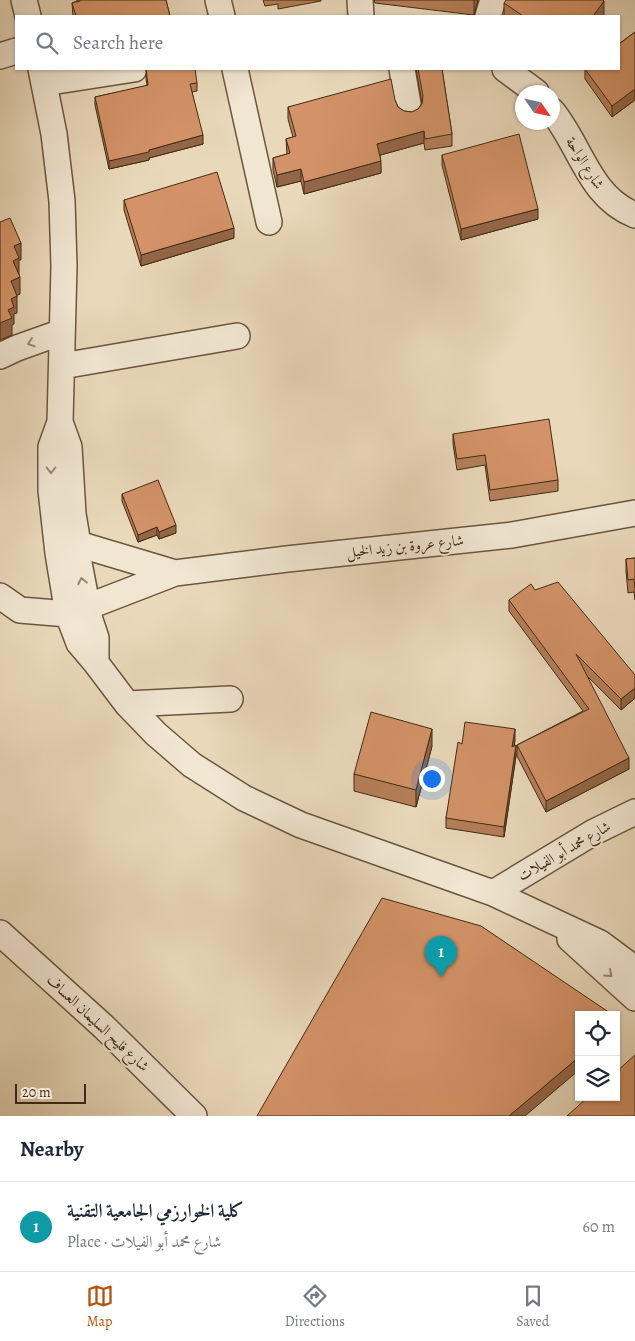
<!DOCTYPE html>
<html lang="en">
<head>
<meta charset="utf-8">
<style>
  body { margin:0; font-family:Alegreya,Amiri,serif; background:#f6f6f7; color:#1f2937 }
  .controls { position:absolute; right:15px; bottom:15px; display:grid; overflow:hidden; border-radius:0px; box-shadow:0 1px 4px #0004 }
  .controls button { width:45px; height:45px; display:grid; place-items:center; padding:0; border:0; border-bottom:1px solid #e0e1e3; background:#fff; color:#1f2937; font:25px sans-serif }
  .compass { position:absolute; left:515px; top:85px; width:45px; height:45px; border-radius:50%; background:#fff; box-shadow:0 1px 4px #0004; rotate:124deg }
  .scale { position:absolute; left:15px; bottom:12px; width:71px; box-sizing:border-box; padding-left:5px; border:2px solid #412b14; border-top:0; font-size:14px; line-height:18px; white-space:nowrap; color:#412b14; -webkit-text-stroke:4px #f1e6d2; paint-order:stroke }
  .you { position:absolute; left:431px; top:778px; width:18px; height:18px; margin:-12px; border:4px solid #fff; border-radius:50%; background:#1a73e8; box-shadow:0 0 0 8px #1a73e833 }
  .badge { display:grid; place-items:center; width:32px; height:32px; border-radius:50%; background:#b45309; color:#fff; font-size:16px; font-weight:700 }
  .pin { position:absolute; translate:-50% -41px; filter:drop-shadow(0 1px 2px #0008) }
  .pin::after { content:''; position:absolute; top:26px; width:18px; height:15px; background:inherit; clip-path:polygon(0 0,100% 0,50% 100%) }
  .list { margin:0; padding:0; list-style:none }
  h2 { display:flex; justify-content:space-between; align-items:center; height:65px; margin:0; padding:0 20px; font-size:21px }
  h2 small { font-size:16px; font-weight:400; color:#747a83 }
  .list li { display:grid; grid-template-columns:32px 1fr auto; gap:15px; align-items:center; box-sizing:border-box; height:90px; padding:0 20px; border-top:1px solid #e0e1e3 }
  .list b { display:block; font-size:19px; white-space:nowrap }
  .list p { margin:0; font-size:16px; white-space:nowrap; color:#747a83 }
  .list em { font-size:16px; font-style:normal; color:#747a83 }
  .icon { flex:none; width:28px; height:28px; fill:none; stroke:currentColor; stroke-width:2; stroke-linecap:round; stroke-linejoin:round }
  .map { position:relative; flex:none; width:635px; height:1116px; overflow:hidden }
  .search { position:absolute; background:#fff; box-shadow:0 1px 4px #0004; left:15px; right:15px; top:15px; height:55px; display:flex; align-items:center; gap:12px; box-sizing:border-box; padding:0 18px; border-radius:0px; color:#747a83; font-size:19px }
  .sheet { height:155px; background:#fff }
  nav { display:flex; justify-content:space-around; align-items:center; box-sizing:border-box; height:70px; border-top:1px solid #e0e1e3; background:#fff; font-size:14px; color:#747a83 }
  nav a { display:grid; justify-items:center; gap:2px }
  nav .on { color:#b45309 }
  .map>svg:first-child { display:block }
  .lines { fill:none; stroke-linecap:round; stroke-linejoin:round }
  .minor-casing { stroke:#6b563e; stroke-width:28 }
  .minor { stroke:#f1e6d2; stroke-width:25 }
  .wall { fill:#b57e59; stroke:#412b14 }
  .shaded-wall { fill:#946648; stroke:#412b14 }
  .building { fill:#d39267; stroke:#412b14 }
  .oneway { stroke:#998873 }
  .labels { text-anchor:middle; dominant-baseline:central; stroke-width:4; stroke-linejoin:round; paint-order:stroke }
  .street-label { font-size:15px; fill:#412b14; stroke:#f1e6d2 }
</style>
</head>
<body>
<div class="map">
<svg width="635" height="1116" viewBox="0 0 635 1116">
  <rect width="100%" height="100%" fill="#e9d8ba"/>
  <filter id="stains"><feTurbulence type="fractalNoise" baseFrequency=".004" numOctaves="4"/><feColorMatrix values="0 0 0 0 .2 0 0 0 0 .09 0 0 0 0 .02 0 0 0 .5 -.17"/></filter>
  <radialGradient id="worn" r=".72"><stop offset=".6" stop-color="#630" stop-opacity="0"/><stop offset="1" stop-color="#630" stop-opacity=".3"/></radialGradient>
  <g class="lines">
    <g class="minor-casing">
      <path id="minor" d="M24,0L28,16
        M218,0L222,16
        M360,0L361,16
        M488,16L493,0
        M0,56L16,51
        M41,69L54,134L62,201L64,266L60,422L51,447V490L58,553L68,614L79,643L96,663L127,704L156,734L192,765L244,798L301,825L493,893L600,943L635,969
        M235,69L269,222
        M402,69L409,110
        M505,69L536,92
        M44,83L134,69
        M552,111C581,146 589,197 635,215
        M0,356L17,348L62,332
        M62,366L237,336
        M60,422L69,447L73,514L78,544L79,563L90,620L96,638V663
        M78,544L175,573
        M0,596L20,610L68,614
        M87,607L175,573L287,559L512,535L635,513
        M127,704L230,699
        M493,893L594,832L635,812
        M0,933L104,1027L194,1116
        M570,939L635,998"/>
    </g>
    <use href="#minor" class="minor"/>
  </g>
  <path class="wall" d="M77,0H166L170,16H73L72,3L77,1Z
    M263,0H321V1L278,9V4L265,6Z
    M374,0H478L474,15L375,3Z
    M504,3L604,16H504Z
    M635,32V100L612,117L585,79V69Z
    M146,69L197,83V91L192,92L203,144L149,158V160L109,169L95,105V97L147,86L146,78Z
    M416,69H442L452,134V146L425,150L424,143L380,155L381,173L304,194L301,181L277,187L273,170V158L287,154L286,139L293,137L288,119V107L395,100L398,107L404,111L412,112L418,109L422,103Z
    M442,155L538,219L461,240L442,165Z
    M124,200L234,238L141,266L124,210Z
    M453,434L558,480V491L490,501L485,465L457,470L453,444Z
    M122,494L176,533L159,539L157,535L138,542L122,501Z
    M635,558V600L634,592L628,593L626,571V559Z
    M535,590L635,675V698L621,710L587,676L629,769L546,812L517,756V745L583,711L509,611V600Z
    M515,740L514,746L516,756L504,837L446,828V818L462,744Z
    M432,746L416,807L354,791V774Z"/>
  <path class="shaded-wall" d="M474,0H478L474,15Z
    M604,1V16H593Z
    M635,89V100L612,117V106Z
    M424,131V143L377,156V144Z
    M203,135V144L149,158V160L109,169V161Z
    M381,161V173L304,194V182Z
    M301,169V181L277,187V175Z
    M538,209V219L461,240V229Z
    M234,228V238L141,266V255Z
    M21,243V260H19V275L13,261L14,246Z
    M20,277V294L11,298V281Z
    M17,296V313L14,314V324L12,325V335L0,340V323L8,310L11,299Z
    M176,525V533L159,539V532Z
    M157,527V535L138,542V535Z
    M635,688V698L621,710V699Z
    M432,729V746L416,807V790Z
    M515,729V740L512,758V747Z
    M516,745V756L504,837V827Z
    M629,758V769L546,812V801Z
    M579,1057V1070L525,1116H509Z"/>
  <path class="building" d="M80,0H166L170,16H76L72,3L80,1Z
    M506,0H603L604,1L593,16H523L504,3Z
    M635,32V89L612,106L585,69H619V44Z
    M146,69H195L197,83L190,84L203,135L149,150V152L109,161L95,97L148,85Z
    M418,69H442L452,134L425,139L424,131L377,144L381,161L304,182L301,169L277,175L273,158L290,153L286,139L296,136L288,107L391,79L395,100L398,107L404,111L412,112L418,109L422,104L423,96Z
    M519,134L538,209L461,229L442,155Z
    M217,172L234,228L141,255L124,200Z
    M10,218L21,243L14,246L19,258L13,261L20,277L11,281L17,296L11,299L14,307L8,310L12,318L0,323V222Z
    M549,419L558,480L490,490L485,455L457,459L453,434Z
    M158,480L176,525L159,532L157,527L138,535L122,494Z
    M635,558V588L634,579L628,580L626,559Z
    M558,582L635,675V688L621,699L576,654L629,758L546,801L517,745L589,709L509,600L531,584L535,590Z
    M371,712L432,729L416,790L354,774Z
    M465,722L515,729L512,747L516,745L504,827L446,818L458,742L462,744Z
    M382,898L481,926L613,1015H579V1057L509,1116H257Z
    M635,1055V1116H567L588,1097H616V1072Z"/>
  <defs><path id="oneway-chevron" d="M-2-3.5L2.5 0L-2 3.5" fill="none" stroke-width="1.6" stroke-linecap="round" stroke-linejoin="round" transform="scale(1.25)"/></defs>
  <g class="oneway">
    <use href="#oneway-chevron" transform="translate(31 343) rotate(161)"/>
    <use href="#oneway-chevron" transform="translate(51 470) rotate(90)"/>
    <use href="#oneway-chevron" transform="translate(82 581) rotate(-101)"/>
    <use href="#oneway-chevron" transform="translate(609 974) rotate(42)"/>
  </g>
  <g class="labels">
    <g class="street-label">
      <text transform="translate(585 163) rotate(58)">شارع الواحة</text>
      <text transform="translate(405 546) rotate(-6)">شارع عروة بن زيد الخيل</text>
      <text transform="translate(564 851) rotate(-30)">شارع محمد أبو الفيلات</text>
      <text transform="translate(98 1023) rotate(43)">شارع فليح السليمان العساف</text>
    </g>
  </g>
  <rect width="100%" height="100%" filter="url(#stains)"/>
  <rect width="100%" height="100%" fill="url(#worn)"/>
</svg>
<div class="controls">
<button><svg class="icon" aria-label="locate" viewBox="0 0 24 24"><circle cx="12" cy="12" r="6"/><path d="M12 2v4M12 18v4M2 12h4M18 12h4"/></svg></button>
<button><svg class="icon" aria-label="layers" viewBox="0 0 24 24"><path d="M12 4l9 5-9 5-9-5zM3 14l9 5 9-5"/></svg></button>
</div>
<svg class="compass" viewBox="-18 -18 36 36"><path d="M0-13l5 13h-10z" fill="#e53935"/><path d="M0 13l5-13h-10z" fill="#747a83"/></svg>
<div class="scale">20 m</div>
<div class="you"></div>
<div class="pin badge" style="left:441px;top:977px;background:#0f9aa8">1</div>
<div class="search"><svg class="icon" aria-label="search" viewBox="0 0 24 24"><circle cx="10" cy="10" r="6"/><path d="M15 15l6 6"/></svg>Search here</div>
</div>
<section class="sheet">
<h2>Nearby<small></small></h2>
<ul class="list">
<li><span class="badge" style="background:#0f9aa8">1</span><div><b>كلية الخوارزمي الجامعية التقنية</b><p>Place · شارع محمد أبو الفيلات</p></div><em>60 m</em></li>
</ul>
</section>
<nav>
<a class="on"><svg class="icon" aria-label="map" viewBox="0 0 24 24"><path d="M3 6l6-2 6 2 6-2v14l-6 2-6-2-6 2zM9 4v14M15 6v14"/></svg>Map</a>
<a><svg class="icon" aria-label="directions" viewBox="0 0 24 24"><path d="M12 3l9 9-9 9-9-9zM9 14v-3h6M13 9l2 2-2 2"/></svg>Directions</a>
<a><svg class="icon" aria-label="saved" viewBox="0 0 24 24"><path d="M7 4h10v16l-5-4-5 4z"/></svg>Saved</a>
</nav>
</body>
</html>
